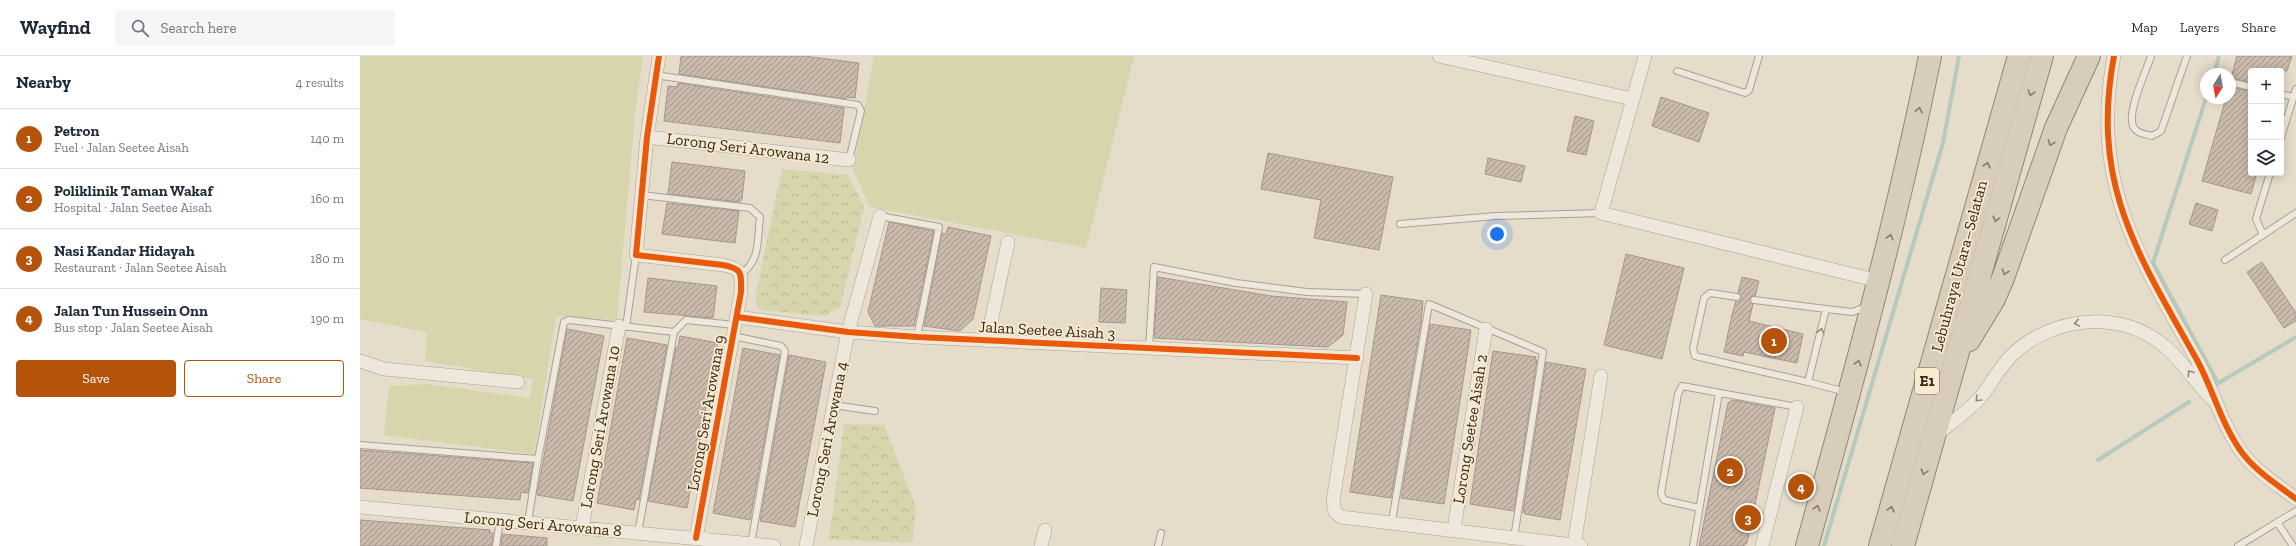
<!DOCTYPE html>
<html lang="en">
<head>
<meta charset="utf-8">
<style>
  body { margin:0; font-family:"Zilla Slab",serif; background:#f6f6f7; color:#1f2937 }
  .controls { position:absolute; right:12px; top:12px; display:grid; overflow:hidden; border-radius:4px; box-shadow:0 2px 10px #0003 }
  .controls button { width:36px; height:36px; display:grid; place-items:center; padding:0; border:0; border-bottom:1px solid #e0e1e3; background:#fff; color:#1f2937; font:20px sans-serif }
  .compass { position:absolute; left:1840px; top:12px; width:36px; height:36px; border-radius:50%; background:#fff; box-shadow:0 2px 10px #0003; rotate:191deg }
  .you { position:absolute; left:1137px; top:178px; width:14px; height:14px; margin:-10px; border:3px solid #fff; border-radius:50%; background:#1a73e8; box-shadow:0 0 0 6px #1a73e833 }
  .badge { display:grid; place-items:center; width:26px; height:26px; border-radius:50%; background:#b45309; color:#fff; font-size:13px; font-weight:700 }
  .pin { position:absolute; translate:-50% -50%; border:2px solid #fff; box-shadow:0 1px 4px #0006 }
  .list { margin:0; padding:0; list-style:none }
  h2 { display:flex; justify-content:space-between; align-items:center; height:52px; margin:0; padding:0 16px; font-size:17px }
  h2 small { font-size:13px; font-weight:400; color:#747a83 }
  .list li { display:grid; grid-template-columns:26px 1fr auto; gap:12px; align-items:center; box-sizing:border-box; height:60px; padding:0 16px; border-top:1px solid #e0e1e3 }
  .list b { display:block; font-size:15px; white-space:nowrap }
  .list p { margin:0; font-size:13px; white-space:nowrap; color:#747a83 }
  .list em { font-size:13px; font-style:normal; color:#747a83 }
  .actions { display:flex; gap:8px; padding:12px 16px }
  .actions a { flex:1; padding:9px 0; border:1px solid #b45309; border-radius:4px; text-align:center; font-size:14px; color:#b45309 }
  .actions .main { background:#b45309; color:#fff }
  .icon { flex:none; width:22px; height:22px; fill:none; stroke:currentColor; stroke-width:2; stroke-linecap:round; stroke-linejoin:round }
  .map { position:relative; flex:none; width:1936px; height:490px; overflow:hidden }
  header { display:flex; align-items:center; gap:24px; box-sizing:border-box; height:56px; padding:0 20px; background:#fff; border-bottom:1px solid #e0e1e3 }
  header strong { font-size:19px }
  nav { display:flex; gap:22px; margin-inline-start:auto; font-size:14px }
  .search { width:280px; height:36px; background:#f6f6f7; display:flex; align-items:center; gap:10px; box-sizing:border-box; padding:0 14px; border-radius:4px; color:#747a83; font-size:15px }
  main { display:flex }
  aside { flex:1; background:#fff }
  .map>svg:first-child { display:block }
  .grass { fill:#d6d5ab }
  .park { fill:url(#park-crowns) }
  .lines { fill:none; stroke-linecap:round; stroke-linejoin:round }
  .stream { stroke:#b6cabd; stroke-width:4 }
  .building { fill:url(#building-hatch); stroke:#a5978a }
  .service-casing { stroke:#aaa194; stroke-width:8 }
  .minor-casing { stroke:#aaa194; stroke-width:14 }
  .motorway-casing { stroke:#8f867a; stroke-width:24 }
  .service { stroke:#ede7dc; stroke-width:6 }
  .minor { stroke:#ede7dc; stroke-width:13 }
  .motorway { stroke:#d8ccbb; stroke-width:22 }
  .cycleway-casing { stroke:#f7eacf; stroke-width:8 }
  .cycleway { stroke:#e8590c; stroke-width:6 }
  .oneway { stroke:#887a6c }
  .oneway2 { stroke:#92887c }
  .labels { text-anchor:middle; dominant-baseline:central; stroke-width:3.5; stroke-linejoin:round; paint-order:stroke }
  .shield { fill:#f7eacf; stroke:#716352; stroke-width:1 }
  .shield-label { font-size:15px; font-weight:bold; fill:#38291c }
  .street-label { font-size:16px; fill:#38291c; stroke:#f7eacf }
</style>
</head>
<body>
<header>
<strong>Wayfind</strong>
<div class="search"><svg class="icon" aria-label="search" viewBox="0 0 24 24"><circle cx="10" cy="10" r="6"/><path d="M15 15l6 6"/></svg>Search here</div>
<nav><a>Map</a><a>Layers</a><a>Share</a></nav>
</header>
<main>
<aside>
<h2>Nearby<small>4 results</small></h2>
<ul class="list">
<li><span class="badge">1</span><div><b>Petron</b><p>Fuel · Jalan Seetee Aisah</p></div><em>140 m</em></li>
<li><span class="badge">2</span><div><b>Poliklinik Taman Wakaf</b><p>Hospital · Jalan Seetee Aisah</p></div><em>160 m</em></li>
<li><span class="badge">3</span><div><b>Nasi Kandar Hidayah</b><p>Restaurant · Jalan Seetee Aisah</p></div><em>180 m</em></li>
<li><span class="badge">4</span><div><b>Jalan Tun Hussein Onn</b><p>Bus stop · Jalan Seetee Aisah</p></div><em>190 m</em></li>
</ul>
<div class="actions"><a class="main">Save</a><a>Share</a></div>
</aside>
<div class="map">
<svg width="1936" height="490" viewBox="0 0 1936 490">
  <defs>
    <pattern id="park-crowns" width="20" height="18" patternUnits="userSpaceOnUse"><rect width="20" height="18" fill="#d6d5ab"/><path d="M2 6a3 3 0 1 1 6 0M12 15a3 3 0 1 1 6 0" fill="none" stroke="#b8b793"/></pattern>
    <pattern id="building-hatch" width="6" height="6" patternUnits="userSpaceOnUse"><rect width="6" height="6" fill="#c9baab"/><path d="M-1 1l2-2M0 6l6-6M5 7l2-2" fill="none" stroke="#a4978a"/></pattern>
  </defs>
  <rect width="100%" height="100%" fill="#e5dcca"/>
  <path class="grass" d="M0,0H283L275,57L257,264L196,260L174,398L24,379L29,330L66,328L170,342L173,323L65,305L67,276L0,263Z
    M514,0H774L726,192L510,151L493,114Z"/>
  <path class="park" d="M422,113L488,119L504,151L480,251L465,260L400,254L395,242Z
    M484,368L524,369L556,451L552,487L469,483Z"/>
  <g class="lines">
    <path class="stream" d="M1854,18L1859,0
      M1846,42L1793,207L1858,327
      M1857,328L1936,281
      M1738,404L1829,346
      M1464,490L1583,87L1599,0"/>
  </g>
  <path class="building" d="M321,0H444L499,7L495,42L486,41V43L319,18Z
    M1877,0H1932L1927,15H1891V26L1871,22Z
    M318,27L484,52L480,87L304,65L308,30L317,31Z
    M1870,31L1891,35V117H1897L1891,138L1842,125L1866,42H1870Z
    M1301,41L1349,57L1339,86L1292,70Z
    M1215,60L1234,65L1226,99L1207,95Z
    M908,97L1033,121L1019,194L954,182L961,144L901,133Z
    M1128,102L1165,110L1161,126L1125,118Z
    M312,106L385,115L382,143L380,146L308,138Z
    M307,147L379,155L375,187L302,178Z
    M1836,147L1858,154L1852,175L1829,168Z
    M529,166L574,175L554,270H515L508,256Z
    M588,171L631,180L613,263L600,275L564,270L582,177L586,178Z
    M1266,198L1324,212L1302,303L1244,289Z
    M1902,206L1936,257V265L1924,272L1887,216Z
    M798,221L911,240L987,246L983,279L968,291L794,282Z
    M1382,221L1399,225L1395,240L1390,243L1393,248L1389,265L1443,278L1437,307L1384,296L1383,300L1364,296L1372,259L1376,245L1381,242L1378,237Z
    M288,222L357,230L353,262L284,256Z
    M741,232L767,234L765,267L739,266Z
    M1021,239L1063,245L1061,266L1031,442L990,436Z
    M1070,268L1111,274L1084,448L1041,442Z
    M207,273L244,280L213,445L177,439Z
    M320,280L358,287L327,452L288,445L316,291H318Z
    M267,282L307,289L279,444L276,443L274,454L237,447Z
    M383,292L420,299L390,464L353,457Z
    M1133,295L1176,301L1175,304H1177L1154,455L1110,448Z
    M429,299L466,306L435,471L400,465Z
    M1186,306L1226,313L1200,464L1165,458L1163,456Z
    M1373,344L1415,352L1387,487L1383,490H1339L1368,347Z
    M0,394L173,407L168,437L161,436L160,444L0,432Z
    M0,464L130,474V477H133L132,490H0Z
    M142,478L187,482V490H141Z"/>
  <g class="lines">
    <g class="service-casing">
      <path id="service" d="M1791,0C1786,16 1767,55 1773,70C1777,78 1785,78 1792,80L1801,75L1827,0
        M1317,15L1385,37L1389,34L1399,0
        M295,19L498,49L501,55L489,104
        M1870,26L1891,31
        M1921,38L1933,41
        M1921,81L1936,33
        M282,139L390,152L400,161C397,184 401,204 381,218
        M520,160L579,171L557,281
        M1040,168L1136,160L1241,157
        M1903,179L1896,163L1910,117
        M1865,204L1936,157
        M1377,241L1350,237L1344,242L1333,293L1335,300L1448,326
        M1394,244L1466,253
        M266,271L276,199
        M373,280L421,290L425,295L391,488
        M789,292L794,211L876,227L947,236L1006,238
        M1486,336L1448,326L1466,253L1492,256L1506,251
        M473,349L515,355
        M0,389L178,403
        M1339,452L1304,444L1301,437L1318,338L1322,330L1437,351
        M1032,465L1069,248L1183,296L1154,482
        M168,466L178,403L204,266L209,264L314,276L326,264L375,269
        M1917,466L1933,490
        M278,477L314,276
        M136,490L140,464
        M798,490L801,477
        M1333,490L1359,337
        M1878,490L1936,455"/>
    </g>
    <g class="minor-casing">
      <path id="minor" d="M299,0L287,81L276,199L363,209C383,213 381,217 381,236L336,482
        M1079,0L1272,43
        M1285,0L1241,157L1519,225
        M1754,0C1730,129 1778,198 1838,306C1854,336 1862,370 1883,398C1897,416 1918,429 1936,443
        M287,81L489,104
        M1006,238L973,445L975,456L981,461L1221,490
        M377,261L488,276L557,281L997,302
        M627,285L648,186
        M0,305L24,313L158,326
        M1576,379C1591,367 1607,356 1620,342C1632,328 1639,311 1653,298C1692,261 1760,253 1803,289C1824,305 1835,328 1854,345
        M0,451L414,490
        M222,472L259,270
        M1094,473L1126,273
        M1214,489L1241,320
        M446,490L488,276L520,160
        M681,490L685,474
        M1402,490L1437,351"/>
    </g>
    <g class="motorway-casing">
      <path id="motorway" d="M1609,284L1634,243L1643,222L1696,72L1729,0
        M1447,490C1492,328 1537,165 1570,0
        M1520,490L1659,0
        M1543,490L1682,0"/>
    </g>
    <use href="#service" class="service"/>
    <use href="#minor" class="minor"/>
    <use href="#motorway" class="motorway"/>
    <g class="cycleway-casing">
      <path id="cycleway" d="M299,0L287,81L276,199L363,209C383,213 381,217 381,236L336,482
        M1754,0C1730,129 1778,198 1838,306C1854,336 1862,370 1883,398C1897,416 1918,429 1936,443
        M377,261L488,276L557,281L997,302"/>
    </g>
    <use href="#cycleway" class="cycleway"/>
  </g>
  <defs><path id="oneway-chevron" d="M-2-3.5L2.5 0L-2 3.5" fill="none" stroke-width="1.6" stroke-linecap="round" stroke-linejoin="round"/></defs>
  <g class="oneway">
    <use href="#oneway-chevron" transform="translate(1671 37) rotate(107)"/>
    <use href="#oneway-chevron" transform="translate(1559 54) rotate(-79)"/>
    <use href="#oneway-chevron" transform="translate(1691 87) rotate(111)"/>
    <use href="#oneway-chevron" transform="translate(1627 109) rotate(-74)"/>
    <use href="#oneway-chevron" transform="translate(1636 163) rotate(105)"/>
    <use href="#oneway-chevron" transform="translate(1530 181) rotate(-76)"/>
    <use href="#oneway-chevron" transform="translate(1645 216) rotate(109)"/>
    <use href="#oneway-chevron" transform="translate(1498 307) rotate(-75)"/>
    <use href="#oneway-chevron" transform="translate(1564 416) rotate(107)"/>
    <use href="#oneway-chevron" transform="translate(1457 452) rotate(-74)"/>
    <use href="#oneway-chevron" transform="translate(1531 453) rotate(-74)"/>
  </g>
  <g class="oneway2">
    <use href="#oneway-chevron" transform="translate(1717 267) rotate(170)"/>
    <use href="#oneway-chevron" transform="translate(1461 275) rotate(-76)"/>
    <use href="#oneway-chevron" transform="translate(1830 317) rotate(-126)"/>
    <use href="#oneway-chevron" transform="translate(1618 343) rotate(134)"/>
  </g>
  <g class="labels">
    <rect class="shield" x="1555" y="312" width="24" height="26" rx="3"/>
    <g class="shield-label">
      <text x="1567" y="325">E1</text>
    </g>
    <g class="street-label">
      <text transform="translate(388 92) rotate(7)">Lorong Seri Arowana 12</text>
      <text transform="translate(1599 210) rotate(-75)">Lebuhraya Utara–Selatan</text>
      <text transform="translate(687 274) rotate(3)">Jalan Seetee Aisah 3</text>
      <text transform="translate(346 357) rotate(-80)">Lorong Seri Arowana 9</text>
      <text transform="translate(240 371) rotate(-80)">Lorong Seri Arowana 10</text>
      <text transform="translate(1110 373) rotate(-81)">Lorong Seetee Aisah 2</text>
      <text transform="translate(467 383) rotate(-79)">Lorong Seri Arowana 4</text>
      <text transform="translate(183 468) rotate(5)">Lorong Seri Arowana 8</text>
    </g>
  </g>
</svg>
<div class="controls">
<button>+</button>
<button>−</button>
<button><svg class="icon" aria-label="layers" viewBox="0 0 24 24"><path d="M12 4l9 5-9 5-9-5zM3 14l9 5 9-5"/></svg></button>
</div>
<svg class="compass" viewBox="-18 -18 36 36"><path d="M0-13l5 13h-10z" fill="#e53935"/><path d="M0 13l5-13h-10z" fill="#747a83"/></svg>
<div class="you"></div>
<div class="pin badge" style="left:1414px;top:285px">1</div>
<div class="pin badge" style="left:1370px;top:415px">2</div>
<div class="pin badge" style="left:1388px;top:462px">3</div>
<div class="pin badge" style="left:1441px;top:431px">4</div>
</div>
</main>
</body>
</html>
